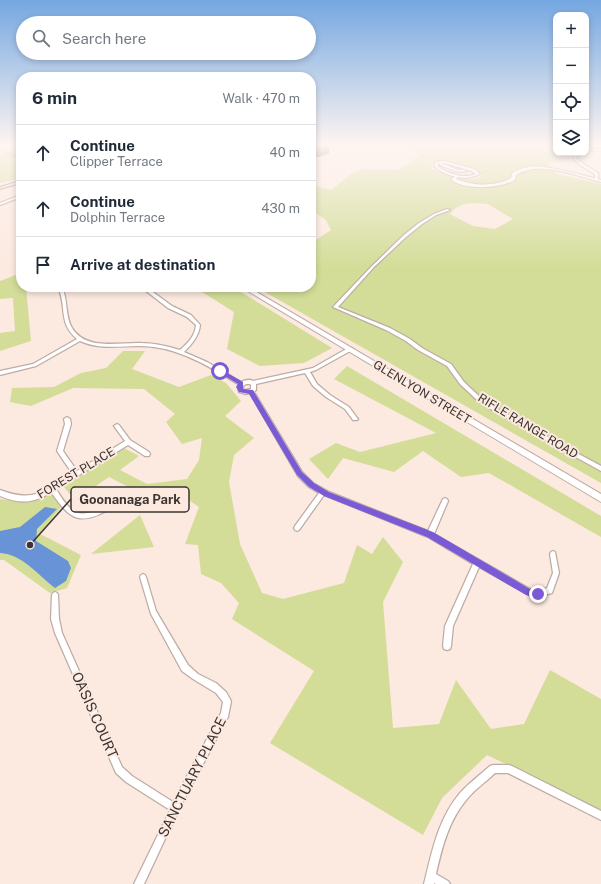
<!DOCTYPE html>
<html lang="en">
<head>
<meta charset="utf-8">
<style>
  body { margin:0; font-family:"Public Sans",sans-serif; background:#f2f2f3; color:#1f2937 }
  .controls { position:absolute; right:12px; top:12px; display:grid; overflow:hidden; border-radius:8px; box-shadow:0 2px 6px #0003 }
  .controls button { width:36px; height:36px; display:grid; place-items:center; padding:0; border:0; border-bottom:1px solid #e0e1e3; background:#fff; color:#1f2937; font:20px sans-serif }
  .stop { position:absolute; width:12px; height:12px; margin:-9px; border:3px solid #7a5bd5; border-radius:50%; background:#fff }
  .stop.end { background:#7a5bd5; border-color:#fff; box-shadow:0 1px 4px #0008 }
  .list { margin:0; padding:0; list-style:none }
  h2 { display:flex; justify-content:space-between; align-items:center; height:52px; margin:0; padding:0 16px; font-size:17px }
  h2 small { font-size:13px; font-weight:400; color:#747a83 }
  .list li { display:grid; grid-template-columns:26px 1fr auto; gap:12px; align-items:center; box-sizing:border-box; height:56px; padding:0 16px; border-top:1px solid #e0e1e3 }
  .list b { display:block; font-size:15px; white-space:nowrap }
  .list p { margin:0; font-size:13px; white-space:nowrap; color:#747a83 }
  .list em { font-size:13px; font-style:normal; color:#747a83 }
  .icon { flex:none; width:22px; height:22px; fill:none; stroke:currentColor; stroke-width:2; stroke-linecap:round; stroke-linejoin:round }
  .map { position:relative; flex:none; width:601px; height:884px; overflow:hidden }
  .search { position:absolute; background:#fff; box-shadow:0 2px 6px #0003; left:16px; top:16px; width:300px; height:44px; display:flex; align-items:center; gap:10px; box-sizing:border-box; padding:0 14px; border-radius:22px; color:#747a83; font-size:15px }
  .panel { position:absolute; background:#fff; box-shadow:0 2px 6px #0003; left:16px; top:72px; width:300px; height:220px; border-radius:16px }
  .map>svg:first-child { display:block }
  .green { fill:#d3dd98; fill-rule:evenodd }
  .water { fill:#6893d6 }
  .lines { fill:none; stroke-linecap:round; stroke-linejoin:round }
  .stream { stroke:#6893d6; stroke-width:1 }
  .street-casing { stroke:#beaca4; stroke-width:2.5 }
  .secondary-casing { stroke:#beaca4; stroke-width:2 }
  .primary-casing { stroke:#b38e84; stroke-width:2 }
  .street { fill:#fff; fill-rule:evenodd }
  .secondary { fill:#fff; fill-rule:evenodd }
  .primary { fill:#f8d8d0; fill-rule:evenodd }
  .wall { fill:#773a14 }
  .shaded-wall { fill:#612f10 }
  .building { fill:#8a4317; stroke:#612f10 }
  .route { fill:#7a5bd5 }
  .labels { text-anchor:middle; dominant-baseline:central; stroke-width:4; stroke-linejoin:round; paint-order:stroke }
  .street-label { font-size:12px; fill:#3b3430; stroke:#fce9e0 }
  .near-street-label { font-size:14px; fill:#3b3430; stroke:#fce9e0 }
  .leader { fill:none; stroke:#3b3430; stroke-width:1.5 }
  .callout-dot { fill:#3b3430; stroke:#fce9e0; stroke-width:1.5 }
  .callout { fill:#fce9e0; stroke:#3b3430; stroke-width:1.5 }
  .callout-label { font-size:13px; text-anchor:middle; font-weight:bold; fill:#3b3430 }
</style>
</head>
<body>
<div class="map">
<svg width="601" height="884" viewBox="0 0 601 884">
  <rect width="100%" height="100%" fill="#fce9e0"/>
  <path class="green" d="M9,144H21V178L0,183V156L9,152Z
    M395,144H556V153H558L561,161L547,163L557,174L601,184V483L256,287H311V243L331,230L326,220L311,210V185L331,190L351,174L361,169L399,170L421,155ZM437,162L455,164L480,172L482,176C475,181 469,178 462,178L458,180L452,178V176L432,169L431,165ZM473,203L488,204L513,219L495,229L473,226L450,214C456,206 463,204 473,203Z
    M21,273V287H26L31,341L0,351V333L15,331L13,298L0,299V281Z
    M194,287H233L332,348L304,363L260,366L227,349L234,312Z
    M123,351H145L132,369L179,387L211,375L226,383L241,401L225,416L254,438L234,455L229,482L240,544L262,593L283,599L344,583L357,545L372,554L383,537L403,562L383,602L393,728L439,724L456,680L491,729L524,724L550,670L601,699V810L487,755L442,798L423,835L270,743L314,671L232,619L239,603L221,583L201,574L198,545L185,544L199,507L180,494L136,491L109,477L75,500L63,486L124,448L139,456L120,470L147,484L187,479L199,460L202,438L182,444L166,422L175,414L144,389L73,388L31,406L10,402L12,388L54,387L81,373L106,368Z
    M347,366L601,516V537L489,473L461,477L423,451L394,472L343,458L328,479L309,459L336,443L360,452L436,433L334,379Z
    M48,495H52L61,507L40,534L81,555L67,588L50,593L4,560H0V499L27,502Z
    M140,515L154,547L91,554Z"/>
  <path class="water" d="M45,507L57,509L37,529L36,541L68,561L71,568L66,581L55,588C38,575 22,554 0,553V531L20,527Z"/>
  <g class="lines">
    <path class="stream" d="M0,150L21,159"/>
    <g class="street-casing">
      <path id="street" d="M586,148L601,149V151L586,150Z
        M574,153H576V158L582,163L598,173V181L595,180V174L580,165L574,159Z
        M444,161L474,169L480,174C464,182 446,176 434,166L436,162ZM440,163V165C449,168 457,174 467,171L465,170H458L441,163H444L472,171L476,174C462,179 449,174 437,166L438,164Z
        M21,195V197L0,205V203Z
        M447,209L450,210L436,215L422,224L406,237L374,267L338,307L390,328L410,339L422,348L451,364L464,382L481,398L501,411L538,429L549,438L601,466V471L545,440L534,431L497,413L477,400L460,384L447,366L418,350L406,341L386,330L333,307L372,266L404,235L419,223L434,214Z
        M20,227H21V238H20L17,234Z
        M58,287H62C68,300 65,317 72,328C86,351 119,342 141,343C154,343 167,346 180,350C188,343 195,336 196,325L187,317L168,308L141,287H146L172,306L191,315L200,325C199,336 192,344 184,352L207,362L241,382C245,380 250,379 253,381L313,368L348,348H352V350L316,370L310,372L317,384L330,395L349,407L357,418L358,419L357,420H353L345,409L326,397L313,386L305,373L256,384V390L254,392L302,472L313,483L329,492L428,531L443,499L445,498L447,499L448,501L434,534L530,589L538,591L547,588L553,573L550,554L551,552L553,551L555,552L559,573L552,593L538,597L529,595L479,567L453,626L451,646L450,649L447,650L444,649L443,646L445,626L473,564L428,537L324,495L299,530L297,531L295,530L294,528L295,526L319,493L309,487L298,476L250,393L246,394L239,392L238,384C212,368 184,351 154,347C129,343 104,352 80,341L36,366L0,375V371L33,364L77,339C58,323 67,307 58,287ZM246,384H250L251,385V389L246,390H243V386Z
        M67,417L70,419L71,424L63,451L77,471L125,441L114,426L117,424L119,425L130,440L149,452L150,454L149,456H145L128,445L56,489C61,497 66,506 74,511C98,525 124,475 145,504L144,506C137,507 133,498 125,500C118,502 112,508 106,511C77,527 68,516 51,492C33,504 20,504 0,496V490C35,503 44,491 72,473L57,451L65,424L64,419Z
        M143,574L145,575L146,577L156,611L188,665L198,674L216,683L226,692L231,701L228,717L178,811L144,884H134L170,810L126,782L116,773L55,633L51,619L52,595L53,593L55,592L57,593L58,595L59,619L62,633L122,767L132,776L173,802L221,713L223,702L216,693L193,679L182,671L151,614L140,577L141,575Z
        M493,765H509L512,766L601,811V820L508,773H495C486,782 475,789 467,799C449,820 442,847 436,874L448,881L450,884H436L434,883V884H424C432,852 438,819 460,793C469,783 480,775 490,766Z"/>
    </g>
    <g class="secondary-casing">
      <path id="secondary" d="M532,166C556,167 578,174 601,180V182C576,176 541,160 516,175L515,180C499,189 466,190 451,180L456,175L458,176L456,179C472,186 495,187 511,178L512,173L520,169Z
        M241,287H248L601,494V502Z"/>
    </g>
    <g class="primary-casing">
      <path id="primary" d="M19,181H21V183L0,189V187Z"/>
    </g>
    <use href="#street" class="street"/>
    <use href="#secondary" class="secondary"/>
    <use href="#primary" class="primary"/>
  </g>
  <path class="wall" d="M311,144L329,147V153L319,157H311Z"/>
  <path class="shaded-wall" d="M329,147V153L319,157V151Z"/>
  <path class="building" d="M311,144H322L329,147L319,151H311Z"/>
  <linearGradient id="sky" x2="0" y2="1"><stop stop-color="#75a7e1"/><stop offset="0.54" stop-color="#fef5f1"/><stop offset="1" stop-color="#fef5f1" stop-opacity="0"/></linearGradient>
  <rect width="601" height="268" fill="url(#sky)"/>
  <path class="route" d="M218,370H222L243,382V389L253,390L302,472L314,483L329,492L433,532L530,589L541,592V597L538,598L526,595L427,537L324,496L309,487L297,475L249,394L239,392L236,387L238,384L218,372Z"/>
  <g class="labels">
    <g class="street-label">
      <text transform="translate(422 392) rotate(31)">GLENLYON STREET</text>
      <text transform="translate(528 426) rotate(31)">RIFLE RANGE ROAD</text>
      <text transform="translate(76 473) rotate(-31)">FOREST PLACE</text>
    </g>
    <g class="near-street-label">
      <text transform="translate(95 715) rotate(66)">OASIS COURT</text>
      <text transform="translate(192 777) rotate(-63)">SANCTUARY PLACE</text>
    </g>
  </g>
  <path class="leader" d="M30 545L71 499"/>
  <circle class="callout-dot" cx="30" cy="545" r="4"/>
  <rect class="callout" x="71" y="487" width="118" height="25" rx="4"/>
  <g class="callout-label">
    <text x="130" y="504">Goonanaga Park</text>
  </g>
</svg>
<div class="controls">
<button>+</button>
<button>−</button>
<button><svg class="icon" aria-label="locate" viewBox="0 0 24 24"><circle cx="12" cy="12" r="6"/><path d="M12 2v4M12 18v4M2 12h4M18 12h4"/></svg></button>
<button><svg class="icon" aria-label="layers" viewBox="0 0 24 24"><path d="M12 4l9 5-9 5-9-5zM3 14l9 5 9-5"/></svg></button>
</div>
<div class="stop" style="left:220px;top:371px"></div>
<div class="stop end" style="left:538px;top:594px"></div>
<div class="search"><svg class="icon" aria-label="search" viewBox="0 0 24 24"><circle cx="10" cy="10" r="6"/><path d="M15 15l6 6"/></svg>Search here</div>
<section class="panel">
<h2>6 min<small>Walk · 470 m</small></h2>
<ul class="list">
<li><svg class="icon" aria-label="ahead" viewBox="0 0 24 24"><path d="M12 20V5M6 11l6-6 6 6"/></svg><div><b>Continue</b><p>Clipper Terrace</p></div><em>40 m</em></li>
<li><svg class="icon" aria-label="ahead" viewBox="0 0 24 24"><path d="M12 20V5M6 11l6-6 6 6"/></svg><div><b>Continue</b><p>Dolphin Terrace</p></div><em>430 m</em></li>
<li><svg class="icon" aria-label="arrive" viewBox="0 0 24 24"><path d="M6 21V4h12l-3 4 3 4H6"/></svg><div><b>Arrive at destination</b></div></li>
</ul>
</section>
</div>
</body>
</html>
